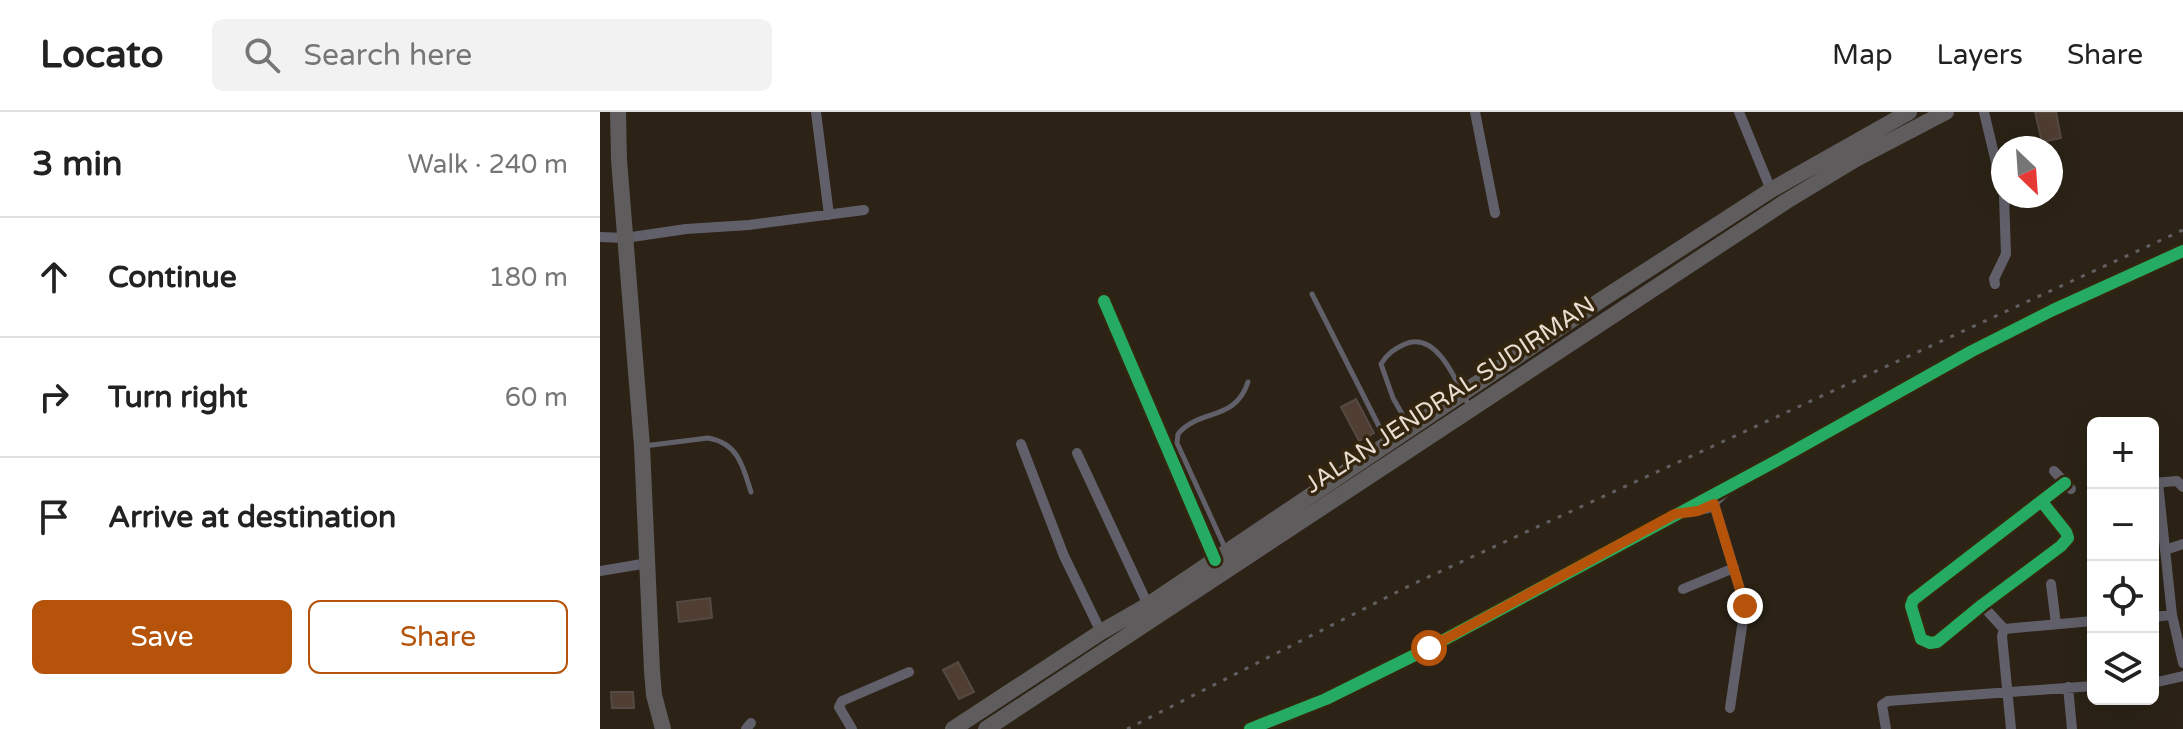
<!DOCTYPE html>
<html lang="en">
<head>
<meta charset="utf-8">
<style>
  body { margin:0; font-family:"Varela Round",sans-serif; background:#f2f2f2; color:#222 }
  .controls { position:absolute; right:24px; bottom:24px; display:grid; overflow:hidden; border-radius:12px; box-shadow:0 8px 32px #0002 }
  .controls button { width:72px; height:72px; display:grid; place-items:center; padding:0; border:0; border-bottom:2px solid #e0e0e0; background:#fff; color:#222; font:40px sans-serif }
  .compass { position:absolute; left:1391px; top:24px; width:72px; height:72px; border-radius:50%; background:#fff; box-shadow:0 8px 32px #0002; rotate:155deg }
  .stop { position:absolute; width:24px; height:24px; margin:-18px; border:6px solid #b45309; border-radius:50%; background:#fff }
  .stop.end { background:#b45309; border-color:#fff; box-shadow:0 2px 8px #0008 }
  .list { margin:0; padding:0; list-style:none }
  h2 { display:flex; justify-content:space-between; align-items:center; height:104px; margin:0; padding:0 32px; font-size:34px }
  h2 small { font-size:26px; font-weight:400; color:#767676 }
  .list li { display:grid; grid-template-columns:52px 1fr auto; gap:24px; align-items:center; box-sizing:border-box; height:120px; padding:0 32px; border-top:2px solid #e0e0e0 }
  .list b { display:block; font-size:30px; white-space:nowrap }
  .list em { font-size:26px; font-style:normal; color:#767676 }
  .actions { display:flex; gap:16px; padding:24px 32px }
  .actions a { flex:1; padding:18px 0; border:2px solid #b45309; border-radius:12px; text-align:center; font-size:28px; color:#b45309 }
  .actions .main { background:#b45309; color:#fff }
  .icon { flex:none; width:44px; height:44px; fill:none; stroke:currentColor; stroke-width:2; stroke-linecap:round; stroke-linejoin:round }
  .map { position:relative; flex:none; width:1583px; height:617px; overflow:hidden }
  header { display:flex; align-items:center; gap:48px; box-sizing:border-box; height:112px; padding:0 40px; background:#fff; border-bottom:2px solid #e0e0e0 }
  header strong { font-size:38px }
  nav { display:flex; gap:44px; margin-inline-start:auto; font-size:28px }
  .search { width:560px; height:72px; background:#f2f2f2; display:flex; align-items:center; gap:20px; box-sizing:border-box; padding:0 28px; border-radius:12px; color:#767676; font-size:30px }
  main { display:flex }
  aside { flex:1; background:#fff }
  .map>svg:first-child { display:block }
  .building { fill:#513e32; stroke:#544a43; stroke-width:2 }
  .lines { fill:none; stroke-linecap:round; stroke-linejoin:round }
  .service { stroke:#61606a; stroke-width:5 }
  .minor { stroke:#61606a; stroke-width:10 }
  .tertiary { stroke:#61606a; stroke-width:12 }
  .trunk { stroke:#5f5c5e; stroke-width:16 }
  .rail { stroke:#625f60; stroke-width:3; stroke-dasharray:4 8; stroke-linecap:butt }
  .cycleway-casing { stroke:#34250e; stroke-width:17 }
  .cycleway { stroke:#26ab63; stroke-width:12 }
  .route { stroke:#b45309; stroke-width:10 }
  .labels { text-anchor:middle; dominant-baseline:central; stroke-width:7; stroke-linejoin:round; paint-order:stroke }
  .street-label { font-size:24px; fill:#e7ddd0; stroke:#34250e }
</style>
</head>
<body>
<header>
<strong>Locato</strong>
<div class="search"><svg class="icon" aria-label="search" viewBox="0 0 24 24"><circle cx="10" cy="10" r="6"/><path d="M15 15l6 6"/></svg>Search here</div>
<nav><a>Map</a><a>Layers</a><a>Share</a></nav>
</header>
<main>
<aside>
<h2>3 min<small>Walk · 240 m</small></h2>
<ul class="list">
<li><svg class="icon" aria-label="ahead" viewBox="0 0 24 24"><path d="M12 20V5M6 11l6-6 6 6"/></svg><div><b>Continue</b></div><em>180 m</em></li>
<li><svg class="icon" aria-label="right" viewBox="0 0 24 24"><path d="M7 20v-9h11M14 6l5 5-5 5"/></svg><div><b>Turn right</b></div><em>60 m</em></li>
<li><svg class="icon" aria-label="arrive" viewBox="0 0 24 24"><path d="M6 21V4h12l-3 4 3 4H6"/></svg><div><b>Arrive at destination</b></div></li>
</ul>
<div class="actions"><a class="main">Save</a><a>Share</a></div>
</aside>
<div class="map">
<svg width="1583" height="617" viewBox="0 0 1583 617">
  <rect width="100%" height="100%" fill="#2c2316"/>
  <path class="building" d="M1435,0H1456L1461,26L1442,30Z
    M756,287L774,321L759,329L741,295Z
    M110,486L112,506L79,510L77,490Z
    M358,550L374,580L359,587L343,558Z
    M11,580H33L34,596H12Z"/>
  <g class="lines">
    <path class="service" d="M712,182L787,330
      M809,314L793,286L781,252C787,242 794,237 805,232C838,218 858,273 870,296
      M44,334L108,326C138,331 143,354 151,380
      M626,438L577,331L578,322C600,296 635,310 648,270"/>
    <path class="minor" d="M216,0L229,103
      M875,0L895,101
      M1139,0L1171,78
      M1384,0L1403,80
      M0,125L25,126L86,117L149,113L264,98
      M1395,172L1394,167L1406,142L1404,84
      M504,189L615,448
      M421,332L464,444L501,520
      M477,341L548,493
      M1454,359L1471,377
      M1553,371L1577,369L1583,375
      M1558,371L1572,503L1583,551
      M1442,390L1466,420L1468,426L1461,434L1382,493L1337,530L1330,531L1321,527L1311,494L1313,488L1465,371
      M1114,392L1145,494L1130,596
      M1085,401L1108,396L1132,374
      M1565,438L1583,432
      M0,459L48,451
      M1451,472L1456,512
      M1083,477L1134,456
      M1382,493L1404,517
      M1553,505L1572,503
      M1553,571L1583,564
      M1468,575L1472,617
      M146,617L151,611
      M252,617L239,595L242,589L309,560
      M1286,617L1282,593L1288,589L1493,574
      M1411,617L1402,524L1404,517L1493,509"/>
    <path class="tertiary" d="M650,617L726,587L829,536L1176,349L1372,239L1453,198L1583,139"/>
    <path class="trunk" d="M18,0L19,48L42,334L52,559L54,583L63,617
      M353,617L501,520L548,493L1001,188L1171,78L1309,0
      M386,617L1185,90L1256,47L1346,0"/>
    <path class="rail" d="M527,617L813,472L1583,118"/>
    <g class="cycleway-casing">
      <path id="cycleway" d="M504,189L615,448
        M1442,390L1466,420L1468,426L1461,434L1382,493L1337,530L1330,531L1321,527L1311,494L1313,488L1465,371
        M650,617L726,587L829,536L1176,349L1372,239L1453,198L1583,139"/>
    </g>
    <use href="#cycleway" class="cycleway"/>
  </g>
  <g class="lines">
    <path class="route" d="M829,536L1075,402L1098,399L1114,392L1145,494"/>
  </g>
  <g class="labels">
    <g class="street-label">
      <text transform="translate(850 283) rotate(-33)">JALAN JENDRAL SUDIRMAN</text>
    </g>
  </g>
</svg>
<div class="controls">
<button>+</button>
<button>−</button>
<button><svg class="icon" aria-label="locate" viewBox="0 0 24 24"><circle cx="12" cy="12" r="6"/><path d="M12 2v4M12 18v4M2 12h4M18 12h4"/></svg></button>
<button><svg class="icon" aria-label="layers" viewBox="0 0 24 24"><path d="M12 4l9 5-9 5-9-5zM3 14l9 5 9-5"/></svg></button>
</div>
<svg class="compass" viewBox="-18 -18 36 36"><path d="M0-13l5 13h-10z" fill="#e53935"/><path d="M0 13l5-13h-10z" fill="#767676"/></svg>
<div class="stop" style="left:829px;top:536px"></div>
<div class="stop end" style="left:1145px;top:494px"></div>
</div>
</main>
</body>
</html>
